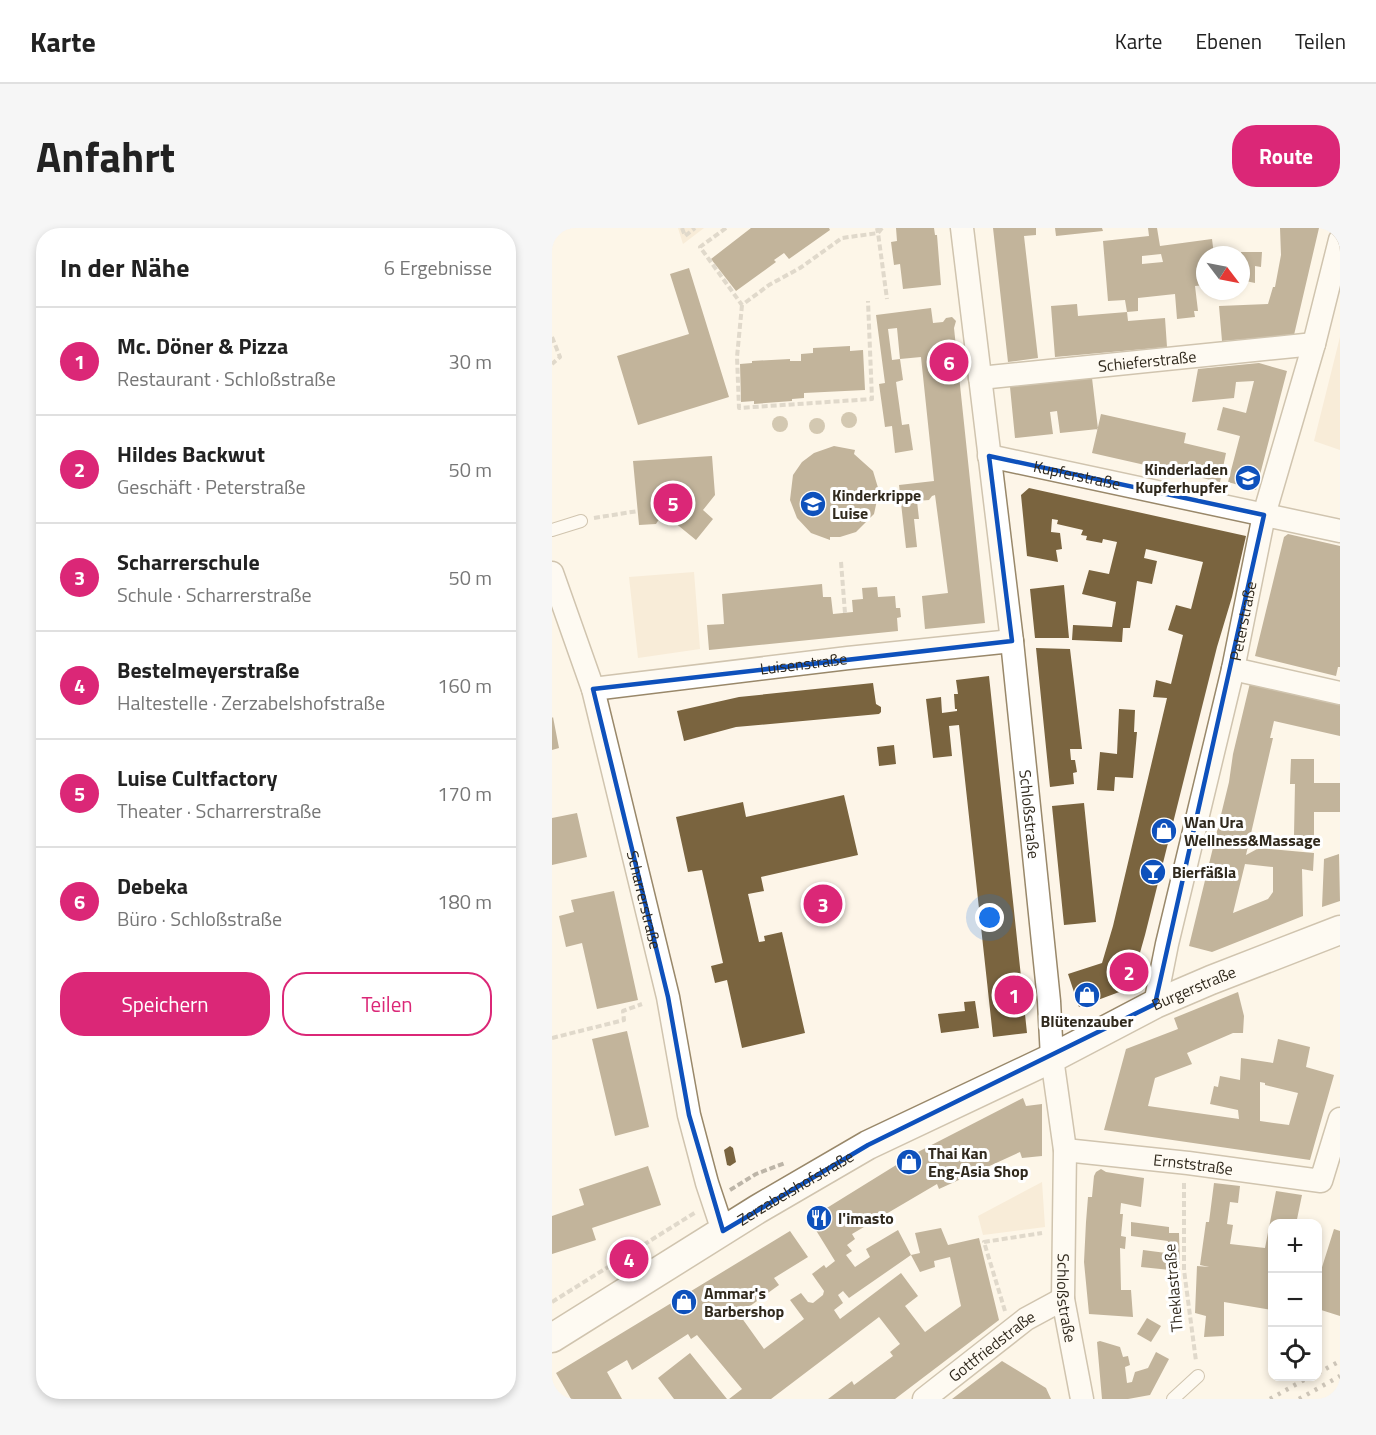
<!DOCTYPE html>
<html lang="de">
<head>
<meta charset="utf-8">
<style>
  body { margin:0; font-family:"Titillium Web",sans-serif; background:#f6f6f6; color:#222 }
  .controls { position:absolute; right:18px; bottom:18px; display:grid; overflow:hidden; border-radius:12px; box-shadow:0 3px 9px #0003 }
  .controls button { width:54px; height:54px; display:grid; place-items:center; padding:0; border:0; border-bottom:2px solid #e0e0e0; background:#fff; color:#222; font:30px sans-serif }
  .compass { position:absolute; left:644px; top:18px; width:54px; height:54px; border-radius:50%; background:#fff; box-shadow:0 3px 9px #0003; rotate:122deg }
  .you { position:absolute; left:438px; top:690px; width:21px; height:21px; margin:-15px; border:4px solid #fff; border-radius:50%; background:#1a73e8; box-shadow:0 0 0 9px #1a73e833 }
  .badge { display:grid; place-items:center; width:39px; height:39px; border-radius:50%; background:#db2777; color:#fff; font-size:20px; font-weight:700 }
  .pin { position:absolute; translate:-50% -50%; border:3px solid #fff; box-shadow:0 2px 6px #0006 }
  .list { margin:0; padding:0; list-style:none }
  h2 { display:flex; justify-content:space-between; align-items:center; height:78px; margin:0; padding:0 24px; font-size:26px }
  h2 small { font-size:20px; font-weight:400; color:#767676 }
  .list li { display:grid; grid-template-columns:39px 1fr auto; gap:18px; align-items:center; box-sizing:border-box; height:108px; padding:0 24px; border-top:2px solid #e0e0e0 }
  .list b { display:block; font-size:22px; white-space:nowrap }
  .list p { margin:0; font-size:20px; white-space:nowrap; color:#767676 }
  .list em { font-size:20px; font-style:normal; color:#767676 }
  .actions { display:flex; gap:12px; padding:18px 24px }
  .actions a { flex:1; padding:14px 0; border:2px solid #db2777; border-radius:24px; text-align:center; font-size:21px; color:#db2777 }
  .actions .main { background:#db2777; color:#fff }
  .icon { flex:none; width:33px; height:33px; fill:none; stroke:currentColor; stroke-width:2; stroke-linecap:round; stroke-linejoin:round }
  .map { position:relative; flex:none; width:788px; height:1171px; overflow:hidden; border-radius:24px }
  header { display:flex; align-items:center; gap:36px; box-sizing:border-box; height:84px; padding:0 30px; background:#fff; border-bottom:2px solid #e0e0e0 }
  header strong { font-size:28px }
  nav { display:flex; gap:33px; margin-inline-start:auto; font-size:21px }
  .intro { display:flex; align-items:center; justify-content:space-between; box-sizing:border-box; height:144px; padding:0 36px }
  h1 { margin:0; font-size:42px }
  .button { padding:15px 27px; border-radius:24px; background:#db2777; color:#fff; font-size:21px; font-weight:700 }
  main { display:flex; gap:36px; padding:0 36px }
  aside { flex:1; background:#fff; border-radius:24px; box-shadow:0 3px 9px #0003 }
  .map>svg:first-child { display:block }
  .green { fill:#f1e0c5 }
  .building { fill:#7a643f; fill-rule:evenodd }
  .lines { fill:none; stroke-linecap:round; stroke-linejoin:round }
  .service-casing { stroke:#99886a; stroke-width:14 }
  .minor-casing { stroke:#99886a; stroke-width:25 }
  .tertiary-casing { stroke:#99886a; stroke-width:31 }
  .path { stroke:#bdb5a8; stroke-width:4; stroke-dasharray:6 3; stroke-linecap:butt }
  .service { stroke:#fff; stroke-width:12 }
  .minor { stroke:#fff; stroke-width:22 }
  .tertiary { stroke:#fff; stroke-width:28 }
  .rail { stroke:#928b7e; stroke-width:4.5; stroke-dasharray:3 6; stroke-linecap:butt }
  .tree { fill:#a1906f }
  .marked { fill:none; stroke:#0e51bc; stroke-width:4.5; stroke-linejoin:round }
  .labels { text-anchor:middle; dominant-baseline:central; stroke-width:6; stroke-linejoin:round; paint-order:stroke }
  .street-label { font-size:16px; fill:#312a1e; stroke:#fff }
  .poi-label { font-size:16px; font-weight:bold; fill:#312a1e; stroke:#fff; text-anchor:start }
</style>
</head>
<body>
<header>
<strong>Karte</strong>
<nav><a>Karte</a><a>Ebenen</a><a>Teilen</a></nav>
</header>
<div class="intro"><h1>Anfahrt</h1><a class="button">Route</a></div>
<main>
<aside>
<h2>In der Nähe<small>6 Ergebnisse</small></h2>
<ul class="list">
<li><span class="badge">1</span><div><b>Mc. Döner &amp; Pizza</b><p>Restaurant · Schloßstraße</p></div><em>30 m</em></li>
<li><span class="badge">2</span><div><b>Hildes Backwut</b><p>Geschäft · Peterstraße</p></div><em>50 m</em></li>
<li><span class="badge">3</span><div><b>Scharrerschule</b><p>Schule · Scharrerstraße</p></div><em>50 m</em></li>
<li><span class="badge">4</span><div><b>Bestelmeyerstraße</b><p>Haltestelle · Zerzabelshofstraße</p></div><em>160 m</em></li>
<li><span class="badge">5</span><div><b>Luise Cultfactory</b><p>Theater · Scharrerstraße</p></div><em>170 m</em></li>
<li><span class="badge">6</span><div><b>Debeka</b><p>Büro · Schloßstraße</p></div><em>180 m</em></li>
</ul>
<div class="actions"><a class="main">Speichern</a><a>Teilen</a></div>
</aside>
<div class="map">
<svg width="788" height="1171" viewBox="0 0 788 1171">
  <rect width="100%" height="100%" fill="#fdf5e8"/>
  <path class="green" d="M126,0H152L131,16Z
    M788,109V222L762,213Z
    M142,344L148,421L86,430L77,349Z
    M490,954L493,999L431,1007L426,988Z"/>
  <path class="building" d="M199,0H277L278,2L237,31L232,25L222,32L224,34L184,63L159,31Z
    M344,0H382L383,7H385L389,57L351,61L348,36L342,37L339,14L345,13Z
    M441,0H484V7L472,8L486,130L456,134Z
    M503,0H550L551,3L504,8Z
    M596,0H605L608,18L660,11L662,27H653V57L643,58L646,83H642L643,89L625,91L623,66L586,70V83L575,84L576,93L613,90L615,119L503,129L499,78L525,76L526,88L575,84L573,72L556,73L551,13L597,8ZM609,26L611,34L590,36V28Z
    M728,0H767L742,107L670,113L667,78L716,76L721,59H723L729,27Z
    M689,24H710L709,39L703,38V55L689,52Z
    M137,40L177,169L86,197L65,128L137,106L118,46Z
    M379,80L381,95L391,94L394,90L400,89L404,93L402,100L433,395L373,401L370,368L396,365L383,267L380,268L377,272L365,273L367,291H362L365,319L354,320L347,257L382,253L369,129L348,131L345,100L336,101L340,132L348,131L351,152L344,154L350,197L357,196L361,222L343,225L340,198L333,199L327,156L333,155L324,87Z
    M298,118V123L311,122L313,162L252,165V170L240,171V173L202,176V173L189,174L188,136L200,135V133L238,131V133H249V126L261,125V120Z
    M707,135L735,143L704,262L676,254L688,208L665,202L671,179L694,185L702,153L684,154L682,170L640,174L646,141Z
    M540,150L546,201L508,205L505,183L498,184L501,206L463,210L458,159Z
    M549,186L634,205L632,215L674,225L668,254L540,225Z
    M282,218L303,222L302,226L321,243L327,263L322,286L304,304L288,309H278V312L259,305L245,290L238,272L241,247L250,234L262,225Z
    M160,228L163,267L151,282L161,291L144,312L111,285L104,296L87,297L81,233Z
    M477,260L694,308L680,369L665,419L593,707L578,760L527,779L516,746L550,735L561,698L615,470L601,469L604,452L619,456L631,407L616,402L624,377L639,381L651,334L594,321L592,330L605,333L600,356L585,353L578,400H571L570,414L520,412L521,397L560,399L564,374L530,366L537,342L557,346L565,314L551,311L550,315L534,312L535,308L529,307L531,302L505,296L506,292L500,291L499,304L508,305L510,321L504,322L506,334L475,328L469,267Z
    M736,306L788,318V439H786L784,448L703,428L732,309Z
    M270,356L271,369H279L281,386L301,384L300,372L311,371L310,360L325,359L326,369L343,368L344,380H348L349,389L345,390L346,403L157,422L155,397L172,396L170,366Z
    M512,357L517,410H483L478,361Z
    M484,420L518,421L530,521H518L519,532H523L525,544L521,545L522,556L498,559Z
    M437,448L475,805L441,809L407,497L397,498L400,528L381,530L374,471L389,469L390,485L405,483V481H403L402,466H406L404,452Z
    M321,455L324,476L329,479V484L327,486L184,499L132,513L125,483L187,469Z
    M698,455L788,476V508L722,493L718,510H721L694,627L707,620L762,625L761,643L750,641L751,688L660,724L637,718L677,554L681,526ZM693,636L721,639V664L716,671L681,685Z
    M567,481L583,482L582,504H585L581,550L563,549L562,563L545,562L548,524L565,526Z
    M1,489L7,520L0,522V490Z
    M342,517L344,536L327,538L325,519Z
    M739,531H762V555H788V584H762V618H747V607H742L743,556H738Z
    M292,567L306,627L209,649L212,663L196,666L207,714L213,713L212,708L230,704L253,805L190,820L175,752L163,755L159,738L171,735L150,642L136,644L124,589L191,574L194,589Z
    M532,575L544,694L512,697L500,578Z
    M25,585L35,629L0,637V590Z
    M787,626L788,673L770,679L772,631Z
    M62,663L86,772L45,781L30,715L14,719L7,688L22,684L19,672Z
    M686,764L692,788L691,805H681L635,825L640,836L603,850L596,878L687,891L686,882L658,876L662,858L666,859L668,848L688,852L689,830L721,835L726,811L758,819L754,839L782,847L758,932L552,902L574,821L626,801L622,790ZM708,854L713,855V857L746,865L737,897L708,893Z
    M423,773L427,800L389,805L386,786L413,783L412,774Z
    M75,803L97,899L63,908L40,811Z
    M471,870L474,878L490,876V928L470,930L468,924L387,961L385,956L300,1006L303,1011L295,1017L300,1023L294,1027L303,1039L318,1029L314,1021L346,1002L359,1027L368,1025L363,1005L389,1000L396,1017L427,1010L447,1092L343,1171H276L300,1153L302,1157L341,1128L338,1124L348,1116L327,1089L219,1171H177L190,1161L145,1107L139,1111L136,1106L80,1142L75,1132L55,1144L70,1171H19L4,1145L238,1003L256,1029L222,1050L227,1057L187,1086L212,1121L252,1091L238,1072L249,1065L256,1074L261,1075L271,1067L272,1063L260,1046L272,1037L274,1040L283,1033L257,991L362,926ZM359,1027L368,1044L383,1039L382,1033L398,1029L409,1078L373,1104L353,1078L366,1068L349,1045L288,1091L282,1082L291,1075L286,1067L291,1063L297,1070Z
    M178,918L181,920L184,934L178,938L175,937L172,922Z
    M96,938L109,977L40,1000L44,1012L0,1026V988L32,977L27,961Z
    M549,941L554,944L592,950L589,979L569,975L568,986H571L569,1008L574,1009L573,1021L568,1020L569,1062H579L581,1089L537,1086L532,1034L534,994L536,969H540L542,948L544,944Z
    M662,955L688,958L686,975L678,974L675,996L681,997L678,1016L713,1020L724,963L750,967L744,996H720V1082L672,1074V1108L652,1109L654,1088L643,1085L645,1038L657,1039L648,1037L654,994H657Z
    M579,994L617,999V1005H627L628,1043L589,1039L591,1022L614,1025L616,1013L579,1008Z
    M782,1001L788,1003V1088L766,1081V1052Z
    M595,1090L609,1098L599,1114L585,1106Z
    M548,1113L568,1119L571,1129L576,1128L578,1137L573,1139L575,1155L580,1154L583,1144L596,1140L604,1124L617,1131L598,1167L576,1171H550L545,1114Z
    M138,1125L175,1171H122L106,1150Z
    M450,1133L494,1160L499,1171H400Z"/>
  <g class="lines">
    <g class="service-casing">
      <path id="service" d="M0,302L29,293
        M621,1171L646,1148"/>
    </g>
    <g class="minor-casing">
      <g id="minor">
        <path id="s1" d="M410,0L460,413L497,773L500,830L513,922L511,1071L530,1171"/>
        <path id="s2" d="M428,150L762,116"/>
        <path id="s3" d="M437,228L788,303"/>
        <path id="s4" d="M0,345L41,461L116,769L137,887L155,955L171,1003"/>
        <path d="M681,441L788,465"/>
        <path id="s5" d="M41,461L296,430L460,413"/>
        <path id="s6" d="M603,776L615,716L681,441L712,287L762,116L788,12"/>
        <path id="s7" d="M513,922L636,935L769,953L788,891"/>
        <path id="s8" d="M372,1171L474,1091L511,1071"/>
      </g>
    </g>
    <g class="tertiary-casing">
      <g id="tertiary">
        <path id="s9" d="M0,1110L206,981L316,917L500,830L603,776L659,752L788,702"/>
      </g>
    </g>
    <path class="path" d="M130,0L133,8L143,0
      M174,0L148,19L190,77L217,57L248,40L290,10L326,5L325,0
      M330,0L326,5L335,71
      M190,77L185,129L187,180L320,171L316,73
      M0,109L8,129L0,136
      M42,290L86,283
      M289,334L293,385
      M0,810L72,792L71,783L90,776
      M632,955V1042L644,1133
      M178,962L204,946L233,935
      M0,1074L144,984
      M453,1083L432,1014L490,1005"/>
    <use href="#service" class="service"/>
    <use href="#minor" class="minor"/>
    <use href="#tertiary" class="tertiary"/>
    <path class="rail" d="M766,1145L788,1133
      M718,1171L759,1148
      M747,1171L788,1148"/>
  </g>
  <g class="tree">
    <circle cx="297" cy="192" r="8"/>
    <circle cx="228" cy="196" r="8"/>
    <circle cx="265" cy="198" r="8"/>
  </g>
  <path d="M0 0H788V1171H0ZM437,228L712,287L603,776L316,917L171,1003L137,887L116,769L41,461L460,413Z" fill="#fdf5e8" fill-opacity=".55" fill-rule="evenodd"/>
  <path class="marked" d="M437,228L712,287L603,776L316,917L171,1003L137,887L116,769L41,461L460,413Z"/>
  <defs>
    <g id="school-disc" transform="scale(1.35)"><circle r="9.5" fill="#0e51bc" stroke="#fff"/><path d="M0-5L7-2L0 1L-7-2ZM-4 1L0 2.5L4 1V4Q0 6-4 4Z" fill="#fff"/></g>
    <g id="shop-disc" transform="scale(1.35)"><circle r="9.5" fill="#0e51bc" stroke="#fff"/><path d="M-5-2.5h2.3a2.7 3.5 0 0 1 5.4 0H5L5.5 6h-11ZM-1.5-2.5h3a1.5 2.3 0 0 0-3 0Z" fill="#fff"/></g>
    <g id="bar-disc" transform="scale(1.35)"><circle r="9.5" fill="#0e51bc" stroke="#fff"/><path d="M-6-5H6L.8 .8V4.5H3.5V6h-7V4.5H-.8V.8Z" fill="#fff"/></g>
    <g id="restaurant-disc" transform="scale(1.35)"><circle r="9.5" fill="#0e51bc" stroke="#fff"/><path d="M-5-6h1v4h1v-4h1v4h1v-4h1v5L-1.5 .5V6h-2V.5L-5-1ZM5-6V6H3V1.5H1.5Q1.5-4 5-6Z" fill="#fff"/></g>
  </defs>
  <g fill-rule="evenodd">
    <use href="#school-disc" x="696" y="250"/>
    <use href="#school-disc" x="261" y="276"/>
    <use href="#shop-disc" x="612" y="603"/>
    <use href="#bar-disc" x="601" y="644"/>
    <use href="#shop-disc" x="535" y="767"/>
    <use href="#shop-disc" x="357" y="934"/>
    <use href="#restaurant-disc" x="267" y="990"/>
    <use href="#shop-disc" x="132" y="1074"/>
  </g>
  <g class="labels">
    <g class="street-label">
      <text stroke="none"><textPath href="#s2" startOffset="168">Schieferstraße</textPath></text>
      <text stroke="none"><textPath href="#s3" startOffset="90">Kupferstraße</textPath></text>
      <text stroke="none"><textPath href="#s6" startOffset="393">Peterstraße</textPath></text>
      <text stroke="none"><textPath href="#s5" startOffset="212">Luisenstraße</textPath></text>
      <text stroke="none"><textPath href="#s1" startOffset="590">Schloßstraße</textPath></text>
      <text stroke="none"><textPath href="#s4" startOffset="340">Scharrerstraße</textPath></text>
      <text stroke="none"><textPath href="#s9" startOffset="732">Burgerstraße</textPath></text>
      <text stroke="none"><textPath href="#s7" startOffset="129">Ernststraße</textPath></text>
      <text stroke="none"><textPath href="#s9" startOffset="286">Zerzabelshofstraße</textPath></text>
      <text transform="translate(621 1060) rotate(-95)">Theklastraße</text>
      <text stroke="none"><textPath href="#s1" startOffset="1076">Schloßstraße</textPath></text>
      <text stroke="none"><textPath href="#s8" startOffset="86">Gottfriedstraße</textPath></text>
    </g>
    <g class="poi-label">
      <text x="676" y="241" text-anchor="end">Kinderladen<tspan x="676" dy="18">Kupferhupfer</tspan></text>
      <text x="280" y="267">Kinderkrippe<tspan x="280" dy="18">Luise</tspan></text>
      <text x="632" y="594">Wan Ura<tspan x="632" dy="18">Wellness&amp;Massage</tspan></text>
      <text x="620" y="644">Bierfäßla</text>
      <text x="535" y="793" text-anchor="middle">Blütenzauber</text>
      <text x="376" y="925">Thai Kan<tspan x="376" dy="18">Eng-Asia Shop</tspan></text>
      <text x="286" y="990">l'imasto</text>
      <text x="152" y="1065">Ammar's<tspan x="152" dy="18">Barbershop</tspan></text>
    </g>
  </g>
</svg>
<div class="controls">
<button>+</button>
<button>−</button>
<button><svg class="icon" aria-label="locate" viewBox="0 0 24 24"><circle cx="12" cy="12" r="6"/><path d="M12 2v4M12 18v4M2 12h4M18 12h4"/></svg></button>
</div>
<svg class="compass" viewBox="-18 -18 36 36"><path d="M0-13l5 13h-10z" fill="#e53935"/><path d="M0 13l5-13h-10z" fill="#767676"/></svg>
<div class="you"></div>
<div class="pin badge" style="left:462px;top:767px">1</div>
<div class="pin badge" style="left:577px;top:744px">2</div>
<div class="pin badge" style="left:271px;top:676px">3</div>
<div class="pin badge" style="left:77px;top:1031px">4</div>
<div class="pin badge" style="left:121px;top:275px">5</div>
<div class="pin badge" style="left:397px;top:134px">6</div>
</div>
</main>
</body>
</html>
